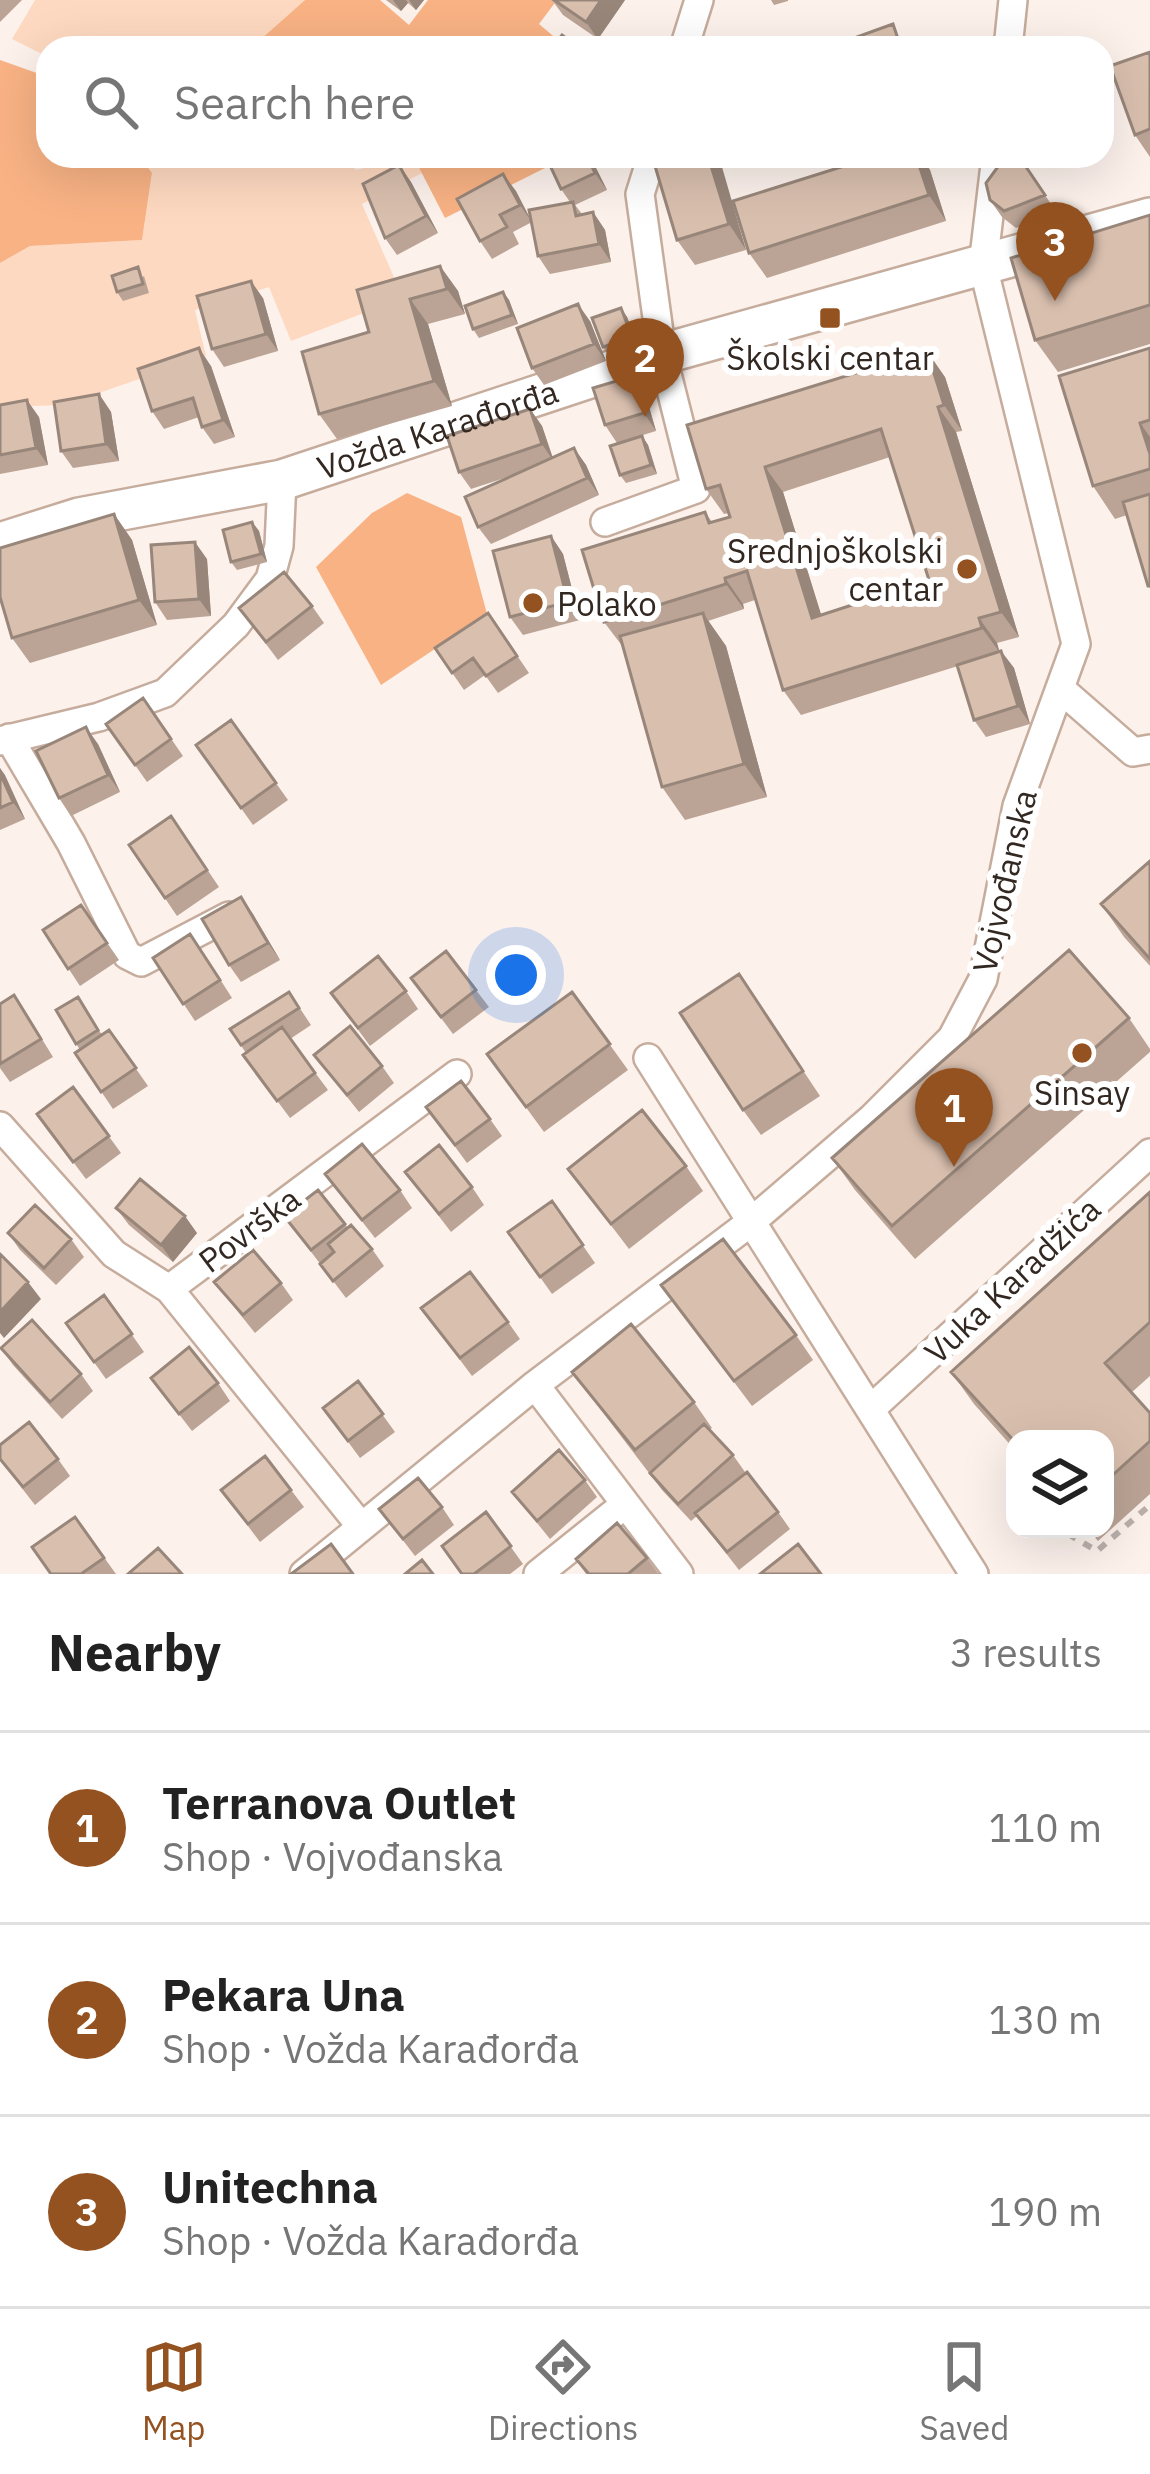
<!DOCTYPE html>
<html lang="en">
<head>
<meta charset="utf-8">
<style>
  body { margin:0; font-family:"IBM Plex Sans",sans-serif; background:#f2f2f2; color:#222 }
  .controls { position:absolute; right:36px; bottom:36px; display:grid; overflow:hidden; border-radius:24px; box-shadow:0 12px 48px #0002 }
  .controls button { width:108px; height:108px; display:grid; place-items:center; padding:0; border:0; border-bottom:3px solid #e0e0e0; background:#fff; color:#222; font:60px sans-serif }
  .you { position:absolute; left:516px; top:975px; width:42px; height:42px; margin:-30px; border:9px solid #fff; border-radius:50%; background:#1a73e8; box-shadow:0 0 0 18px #1a73e833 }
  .badge { display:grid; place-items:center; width:78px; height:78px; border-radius:50%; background:#945220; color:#fff; font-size:39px; font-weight:700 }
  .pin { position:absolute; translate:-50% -99px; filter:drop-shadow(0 3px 6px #0008) }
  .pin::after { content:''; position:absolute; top:63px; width:42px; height:36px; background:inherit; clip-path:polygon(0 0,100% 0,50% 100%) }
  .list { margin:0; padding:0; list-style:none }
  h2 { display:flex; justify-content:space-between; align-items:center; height:156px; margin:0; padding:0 48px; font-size:51px }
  h2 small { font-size:39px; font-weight:400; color:#767676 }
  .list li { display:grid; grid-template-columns:78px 1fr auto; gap:36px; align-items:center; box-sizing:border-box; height:192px; padding:0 48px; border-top:3px solid #e0e0e0 }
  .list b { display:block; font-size:45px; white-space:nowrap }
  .list p { margin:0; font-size:39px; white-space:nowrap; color:#767676 }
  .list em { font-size:39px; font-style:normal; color:#767676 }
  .icon { flex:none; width:66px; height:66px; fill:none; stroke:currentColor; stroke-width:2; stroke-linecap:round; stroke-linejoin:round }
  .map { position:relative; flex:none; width:1150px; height:1574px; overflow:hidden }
  .search { position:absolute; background:#fff; box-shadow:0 12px 48px #0002; left:36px; right:36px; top:36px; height:132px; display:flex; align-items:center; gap:30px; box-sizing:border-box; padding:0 42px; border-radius:36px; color:#767676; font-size:45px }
  .sheet { height:732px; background:#fff }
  nav { display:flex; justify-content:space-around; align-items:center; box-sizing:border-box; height:168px; border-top:3px solid #e0e0e0; background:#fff; font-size:33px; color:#767676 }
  nav a { display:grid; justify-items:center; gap:6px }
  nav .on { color:#945220 }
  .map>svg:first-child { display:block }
  .green { fill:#fed9c1 }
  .forest { fill:#f8b284 }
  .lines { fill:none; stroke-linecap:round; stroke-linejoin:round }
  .street-casing { stroke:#c6ac9c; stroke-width:32 }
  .secondary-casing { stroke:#c6ac9c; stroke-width:44 }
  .path { stroke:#bbb0aa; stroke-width:6; stroke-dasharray:9 9; stroke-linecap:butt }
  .street { stroke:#fff; stroke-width:27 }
  .secondary { stroke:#fff; stroke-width:39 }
  .wall { fill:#bba496; fill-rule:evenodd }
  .shaded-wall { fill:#98867a }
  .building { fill:#d9bfae; stroke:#98867a; stroke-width:3; fill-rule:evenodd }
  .poi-dot { fill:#945220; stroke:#fff; stroke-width:4.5 }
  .labels { text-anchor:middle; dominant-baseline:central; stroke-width:12; stroke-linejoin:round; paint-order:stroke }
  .poi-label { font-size:33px; fill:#322821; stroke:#fff }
  .street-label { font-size:33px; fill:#322821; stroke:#fff }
</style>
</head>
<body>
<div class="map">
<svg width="1150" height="1574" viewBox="0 0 1150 1574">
  <rect width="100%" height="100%" fill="#fcf1eb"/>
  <path class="green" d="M35,0H305L251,48H48V57L12,39Z
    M139,156H343L356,170L413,156L422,173L362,204L403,298L291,341L269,287L195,310L206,356L64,405L0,407V263L30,246L142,240L152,174Z"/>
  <path class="forest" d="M305,0H380L409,25L428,0H557L539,24L565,46L251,48Z
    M0,60L48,77V156H139L152,173L142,240L30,246L0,263Z
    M413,156H569L445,218Z
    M407,493L461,517L487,614L381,685L316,567L372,513Z"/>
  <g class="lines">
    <g class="street-casing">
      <path id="street" d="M684,48L699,0
        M1008,48L1013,0
        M605,522L696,489L662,354L640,194L652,156
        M1063,691L1133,752L1150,749
        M9,738L71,843L127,955L141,962L229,916
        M0,741L99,717L165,693L236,625L270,579L279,546L282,480
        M648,1058L974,1574
        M0,1126L114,1254L169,1289L360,1525
        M169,1289L457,1074
        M535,1385L679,1574
        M873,1407L1150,1153
        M304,1574L535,1385L751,1222L871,1119L952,1038L983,979L1017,806L1076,644L983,266L996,156
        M538,1574L623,1506"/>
    </g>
    <g class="secondary-casing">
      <g id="secondary">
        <path id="s1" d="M0,543L79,518L282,480L662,354L1150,218"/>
      </g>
    </g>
    <path class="path" d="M1068,1534L1097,1551L1150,1505"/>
    <use href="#street" class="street"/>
    <use href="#secondary" class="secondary"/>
  </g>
  <path class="wall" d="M0,0H22L0,22Z
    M386,0H424L416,10L408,3L401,11Z
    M552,0H625L598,39L563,15Z
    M771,0H788V1L774,5Z
    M1150,52V157L1135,135Z
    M590,156L607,190L575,205L582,214L593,212L605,230L611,262L550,274L538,256L532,222L513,232L519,244L492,259L480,241L503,174L531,220L570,202L561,189Z
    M652,156H717L746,250L695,265L677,240Z
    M876,156H931L923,159L930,170L946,221L767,278L749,253Z
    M1020,158L1057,213L1016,228L1002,217L990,200Z
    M399,165L411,182L438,233L397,255L385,238Z
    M1150,215V344L1058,372L1035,340Z
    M440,266L458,291L465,314L428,324L452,406L337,439L319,414L369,332Z
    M144,276L149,293L123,301L117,292Z
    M503,292L509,300L518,324L479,338L473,329Z
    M263,298L278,351L224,367L212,349Z
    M621,308L627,317L638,346L609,356L603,347Z
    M590,321L606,361L544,385L532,368Z
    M1150,348V589L1127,515L1115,519L1093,486Z
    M211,366L235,437L214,444L202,427L199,417L164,429L152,411Z
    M945,377L962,431L956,432L1019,637L997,643L999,652L1001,651L1014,668L1030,724L986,737L974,720L958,666L801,715L783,690L755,600L743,604L744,609L708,621L726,646L767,797L685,820L662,787L623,647L604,622L705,512L712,522L730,517L729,513L724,514L706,489ZM890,457L929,580L821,615L783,492Z
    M645,393L656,431L617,443L605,425Z
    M99,394L111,412L119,461L73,468L61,451Z
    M0,405L39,417L48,465L0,474Z
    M530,409L542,426L553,458L574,448L586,465L599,495L491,544L478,527L514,475L471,489L459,472Z
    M642,436L648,445L657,474L626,483L620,475Z
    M114,514L132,540L157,625L30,663L12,638Z
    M252,522L259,531L267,562L237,570L231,562Z
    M551,536L563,554L580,620L523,635L510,617Z
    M207,559L211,616L167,620L155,602Z
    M312,606L324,623L278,660L239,608Z
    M488,613L529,673L498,693L485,675L464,690L435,648Z
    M143,698L183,756L147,782L106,724Z
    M231,720L288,800L253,825L196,745Z
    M98,744L120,792L71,816L59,798Z
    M0,768L25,819L0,830Z
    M171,816L219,887L177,916L129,845Z
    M1150,861V966L1124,937L1101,904Z
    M241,897L280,960L241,982L229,965Z
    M81,905L119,960L80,986L43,930Z
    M202,951L232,998L195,1021L153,958Z
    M739,974L820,1096L761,1135L743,1110Z
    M411,978L476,990L489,1007L453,1034Z
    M406,991L418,1009L370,1046L331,993Z
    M289,992L311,1025L290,1039L328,1090L290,1118L243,1055L246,1053L230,1029Z
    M572,992L628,1070L544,1132L487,1054Z
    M78,997L102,1035L109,1030L148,1086L113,1109L75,1053L80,1050L56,1010Z
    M0,1004L26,1013L53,1057L10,1082L0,1068Z
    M1129,1018L1150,1049V1052L915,1259L855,1190L832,1158Z
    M314,1055L382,1066L394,1083L359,1112Z
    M73,1087L121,1153L86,1179L37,1114Z
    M426,1107L490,1119L502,1136L467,1163Z
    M686,1166L703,1191L629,1249L568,1169Z
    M405,1172L472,1187L484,1205L451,1232Z
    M325,1174L400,1190L412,1208L375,1238Z
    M318,1190L348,1228L372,1249L384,1266L346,1298L284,1216Z
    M1150,1192V1376L1131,1393L1150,1413V1494L1098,1541L1087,1529H1105V1439H1015V1450L974,1404L951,1372Z
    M552,1201L595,1263L552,1294L508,1232Z
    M116,1208L197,1233L173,1262L129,1225Z
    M8,1233L71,1239L84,1257L56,1285L20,1250Z
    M214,1282L281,1283L293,1300L255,1333Z
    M661,1285L796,1335L813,1360L752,1406Z
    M104,1295L144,1352L106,1379L66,1323Z
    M508,1322L520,1339L472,1376L434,1325Z
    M1,1348L81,1374L93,1391L62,1419L13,1365Z
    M572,1372L694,1402L712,1428L709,1430L733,1455L745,1472L732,1484L778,1512L790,1529L739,1570L697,1516L691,1521L662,1490Z
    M151,1378L218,1383L230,1401L192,1431Z
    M358,1381L395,1432L360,1458L323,1408Z
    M58,1459L70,1476L35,1505L0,1460Z
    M585,1480L597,1497L550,1539L512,1492Z
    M221,1490H291L304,1507L260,1542Z
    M442,1507L454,1525L415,1556L379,1509Z
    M486,1512L523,1564L510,1574H462Z
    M75,1517L116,1574H51Z
    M647,1558L658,1573L662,1574H586L576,1559Z"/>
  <path class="shaded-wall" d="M393,0H406L408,3L401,11Z
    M409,0H424L416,10Z
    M601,0H625L598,39L586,22Z
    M587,156H590L607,190L595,173Z
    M708,156H717L720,160L746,250L729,224Z
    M916,156H921L930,170L946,221L929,195Z
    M399,165L411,182L438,233L426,216Z
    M503,174L516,191L532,222L520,205Z
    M593,212L605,230L611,262L599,244Z
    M440,266L458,291L465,314L447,289Z
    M251,281L263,298L278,351L266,334Z
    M503,292L509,300L518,324L512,315Z
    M410,299L428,324L452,406L434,381Z
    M578,304L590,321L606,361L594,344Z
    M621,308L627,317L638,346L632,337Z
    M199,348L211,366L235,437L223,420Z
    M927,351L945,377L962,431L944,405Z
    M633,376L645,393L656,431L644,413Z
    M99,394L111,412L119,461L106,444Z
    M27,400L39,417L48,465L36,448Z
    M938,407L956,432L1019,637L1001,612Z
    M530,409L542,426L554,462L542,444Z
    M1140,423L1150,437V454Z
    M642,436L648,445L657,474L651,465Z
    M574,448L586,465L599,495L587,478Z
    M765,467L783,492L830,643L812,618Z
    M114,514L132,540L157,625L139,600Z
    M252,522L259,531L267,562L261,554Z
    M551,536L563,554L580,620L568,602Z
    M195,542L207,559L211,616L199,599Z
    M725,578L743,604L744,609L726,584Z
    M703,613L726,646L767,797L744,764Z
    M979,618L997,643L1000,653L982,628Z
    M1001,651L1014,668L1030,724L1018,706Z
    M86,727L98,744L120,792L108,775Z
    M0,768L5,775L25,819L13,802L0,773Z
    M241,897L253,914L280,960L268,943Z
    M185,1216L197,1233L173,1262L161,1245Z
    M28,1282L41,1299L4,1338L0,1333V1312Z"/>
  <path class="building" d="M554,0H601L586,22Z
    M893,24L900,45L914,40L917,48H855L851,39Z
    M562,35L579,48H552Z
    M1150,52V129L1135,135L1110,66Z
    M548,156H587L595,173L561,189L546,157Z
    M652,156H708L729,224L677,240Z
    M876,156H916L929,195L749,253L733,201Z
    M1005,157L1020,158L1045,195L1004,211L990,200L986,183Z
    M399,165L426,216L385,238L363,184Z
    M503,174L520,205L500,215L507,227L480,241L457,199Z
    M573,202L576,216L593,212L599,244L538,256L529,210Z
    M1150,215V305L1035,340L1011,258Z
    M440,266L447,289L410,299L434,381L319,414L302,352L369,332L357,290Z
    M138,267L143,284L117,292L112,276Z
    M251,281L266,334L212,349L197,296Z
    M503,292L512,315L473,329L465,306Z
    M578,304L594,344L532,368L517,328Z
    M621,308L632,337L603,347L592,318Z
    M199,348L223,420L202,427L193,398L152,411L138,369Z
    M1150,348V420L1140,423L1150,454V469L1093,486L1059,376Z
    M927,351L944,405L938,407L1001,612L979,618L982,628L783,690L747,571L725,578L726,584L604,622L582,550L705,512L709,523L730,517L720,485L706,489L687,425ZM881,429L929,580L812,618L765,467Z
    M633,376L644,413L605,425L593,388Z
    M99,394L106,444L61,451L54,402Z
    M27,400L36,448L0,455V405Z
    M530,409L542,444L459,472L447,436Z
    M642,436L651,465L620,475L610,446Z
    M574,448L587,478L478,527L465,497Z
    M1150,494V586H1148L1123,502Z
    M114,514L139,600L12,638L0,597V548Z
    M252,522L261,554L231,562L223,530Z
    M551,536L568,602L510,617L493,551Z
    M195,542L199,599L155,602L151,545Z
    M284,572L312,606L266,642L239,608Z
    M488,613L517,656L486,676L473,658L452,673L435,648Z
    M703,613L744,764L662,787L620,636Z
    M1001,651L1018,706L974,720L957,665Z
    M143,698L171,739L135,765L106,724Z
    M231,720L276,783L241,808L196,745Z
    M86,727L108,775L59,798L36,751Z
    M0,773L13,802L0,808Z
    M171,816L207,870L165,898L129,845Z
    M1150,861V959L1101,904Z
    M241,897L268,943L229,965L202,919Z
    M81,905L107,943L68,969L43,930Z
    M190,934L220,980L183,1004L153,958Z
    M1069,950L1129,1018L892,1226L832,1158Z
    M446,951L476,990L441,1017L411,978Z
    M378,956L406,991L358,1028L331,993Z
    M739,974L803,1071L743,1110L680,1013Z
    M289,992L299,1008L241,1045L230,1029Z
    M572,992L610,1044L526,1107L487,1054Z
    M14,995L41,1039L0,1064V1004Z
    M78,997L98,1030L76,1044L56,1010Z
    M350,1026L382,1066L347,1095L314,1055Z
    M282,1027L315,1073L277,1101L243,1055Z
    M109,1030L136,1068L101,1092L75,1053Z
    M461,1081L490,1119L455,1145L426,1107Z
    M73,1087L109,1136L73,1162L37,1114Z
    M642,1110L686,1166L611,1224L568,1169Z
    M362,1144L400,1190L362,1220L325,1174Z
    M439,1145L472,1187L439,1214L405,1172Z
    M140,1179L185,1216L161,1245L116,1208Z
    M318,1190L345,1224L311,1250L284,1216Z
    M1150,1192V1322L1105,1363L1150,1413V1441L1105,1482V1439H1015V1442L951,1372Z
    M552,1201L583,1245L540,1277L508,1232Z
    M35,1205L71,1239L44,1268L8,1233Z
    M351,1225L372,1249L333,1281L320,1264L334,1252L328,1244Z
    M723,1239L796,1335L734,1381L661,1285Z
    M253,1250L281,1283L243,1315L214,1282Z
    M0,1254L28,1282L0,1312Z
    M470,1272L508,1322L460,1358L421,1308Z
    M104,1295L132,1334L94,1362L66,1323Z
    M32,1320L81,1374L50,1402L1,1348Z
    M631,1324L694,1402L635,1450L572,1372Z
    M189,1347L218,1383L179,1414L151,1378Z
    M358,1381L383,1414L348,1441L323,1408Z
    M29,1422L58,1459L23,1487L0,1459V1445Z
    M704,1424L733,1455L678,1504L650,1473Z
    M559,1450L585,1480L537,1521L512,1492Z
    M265,1456L291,1490L248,1524L221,1490Z
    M747,1472L778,1512L727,1552L695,1513Z
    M418,1478L442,1507L403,1539L379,1509Z
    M486,1512L511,1546L474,1574H462L442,1546Z
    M75,1517L104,1558L81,1574H51L32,1547Z
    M617,1523L647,1558L628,1574H589L576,1559Z
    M331,1544L353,1574H291Z
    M798,1544L821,1574H760Z
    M158,1548L182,1574H128Z
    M422,1560L433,1574H405Z"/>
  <g class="poi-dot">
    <rect x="818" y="306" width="24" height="24" rx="6"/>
    <circle cx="967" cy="569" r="12"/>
    <circle cx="533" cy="603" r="12"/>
    <circle cx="1082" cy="1053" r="12"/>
  </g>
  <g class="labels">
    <g class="poi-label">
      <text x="830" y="357">Školski centar</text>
      <text x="943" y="550" text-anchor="end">Srednjoškolski<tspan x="943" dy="38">centar</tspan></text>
      <text x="557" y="603" text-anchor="start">Polako</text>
      <text x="1082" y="1092">Sinsay</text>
    </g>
    <g class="street-label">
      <text stroke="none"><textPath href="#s1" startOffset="453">Vožda Karađorđa</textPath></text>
      <text transform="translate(1004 881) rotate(-77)">Vojvođanska</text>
      <text transform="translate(249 1229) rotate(-37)">Površka</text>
      <text transform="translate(1012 1280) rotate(-43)">Vuka Karadžića</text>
    </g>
  </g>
</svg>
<div class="controls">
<button><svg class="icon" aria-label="layers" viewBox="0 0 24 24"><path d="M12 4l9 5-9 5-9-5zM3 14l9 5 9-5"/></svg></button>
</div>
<div class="you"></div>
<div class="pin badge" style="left:954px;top:1167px">1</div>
<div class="pin badge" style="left:645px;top:417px">2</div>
<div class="pin badge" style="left:1055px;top:301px">3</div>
<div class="search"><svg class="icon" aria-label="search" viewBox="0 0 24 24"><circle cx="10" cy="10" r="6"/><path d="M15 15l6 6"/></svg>Search here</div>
</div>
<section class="sheet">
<h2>Nearby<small>3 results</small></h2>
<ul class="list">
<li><span class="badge">1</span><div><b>Terranova Outlet</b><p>Shop · Vojvođanska</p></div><em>110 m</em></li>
<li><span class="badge">2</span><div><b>Pekara Una</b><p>Shop · Vožda Karađorđa</p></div><em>130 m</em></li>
<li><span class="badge">3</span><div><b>Unitechna</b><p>Shop · Vožda Karađorđa</p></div><em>190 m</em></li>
</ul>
</section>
<nav>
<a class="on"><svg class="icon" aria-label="map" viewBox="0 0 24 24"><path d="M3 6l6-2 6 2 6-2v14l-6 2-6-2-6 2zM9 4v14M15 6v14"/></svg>Map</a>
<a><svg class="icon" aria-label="directions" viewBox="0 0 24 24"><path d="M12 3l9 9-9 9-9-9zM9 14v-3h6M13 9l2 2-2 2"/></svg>Directions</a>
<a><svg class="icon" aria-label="saved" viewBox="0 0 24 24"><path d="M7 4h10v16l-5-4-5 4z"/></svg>Saved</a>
</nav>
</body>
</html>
